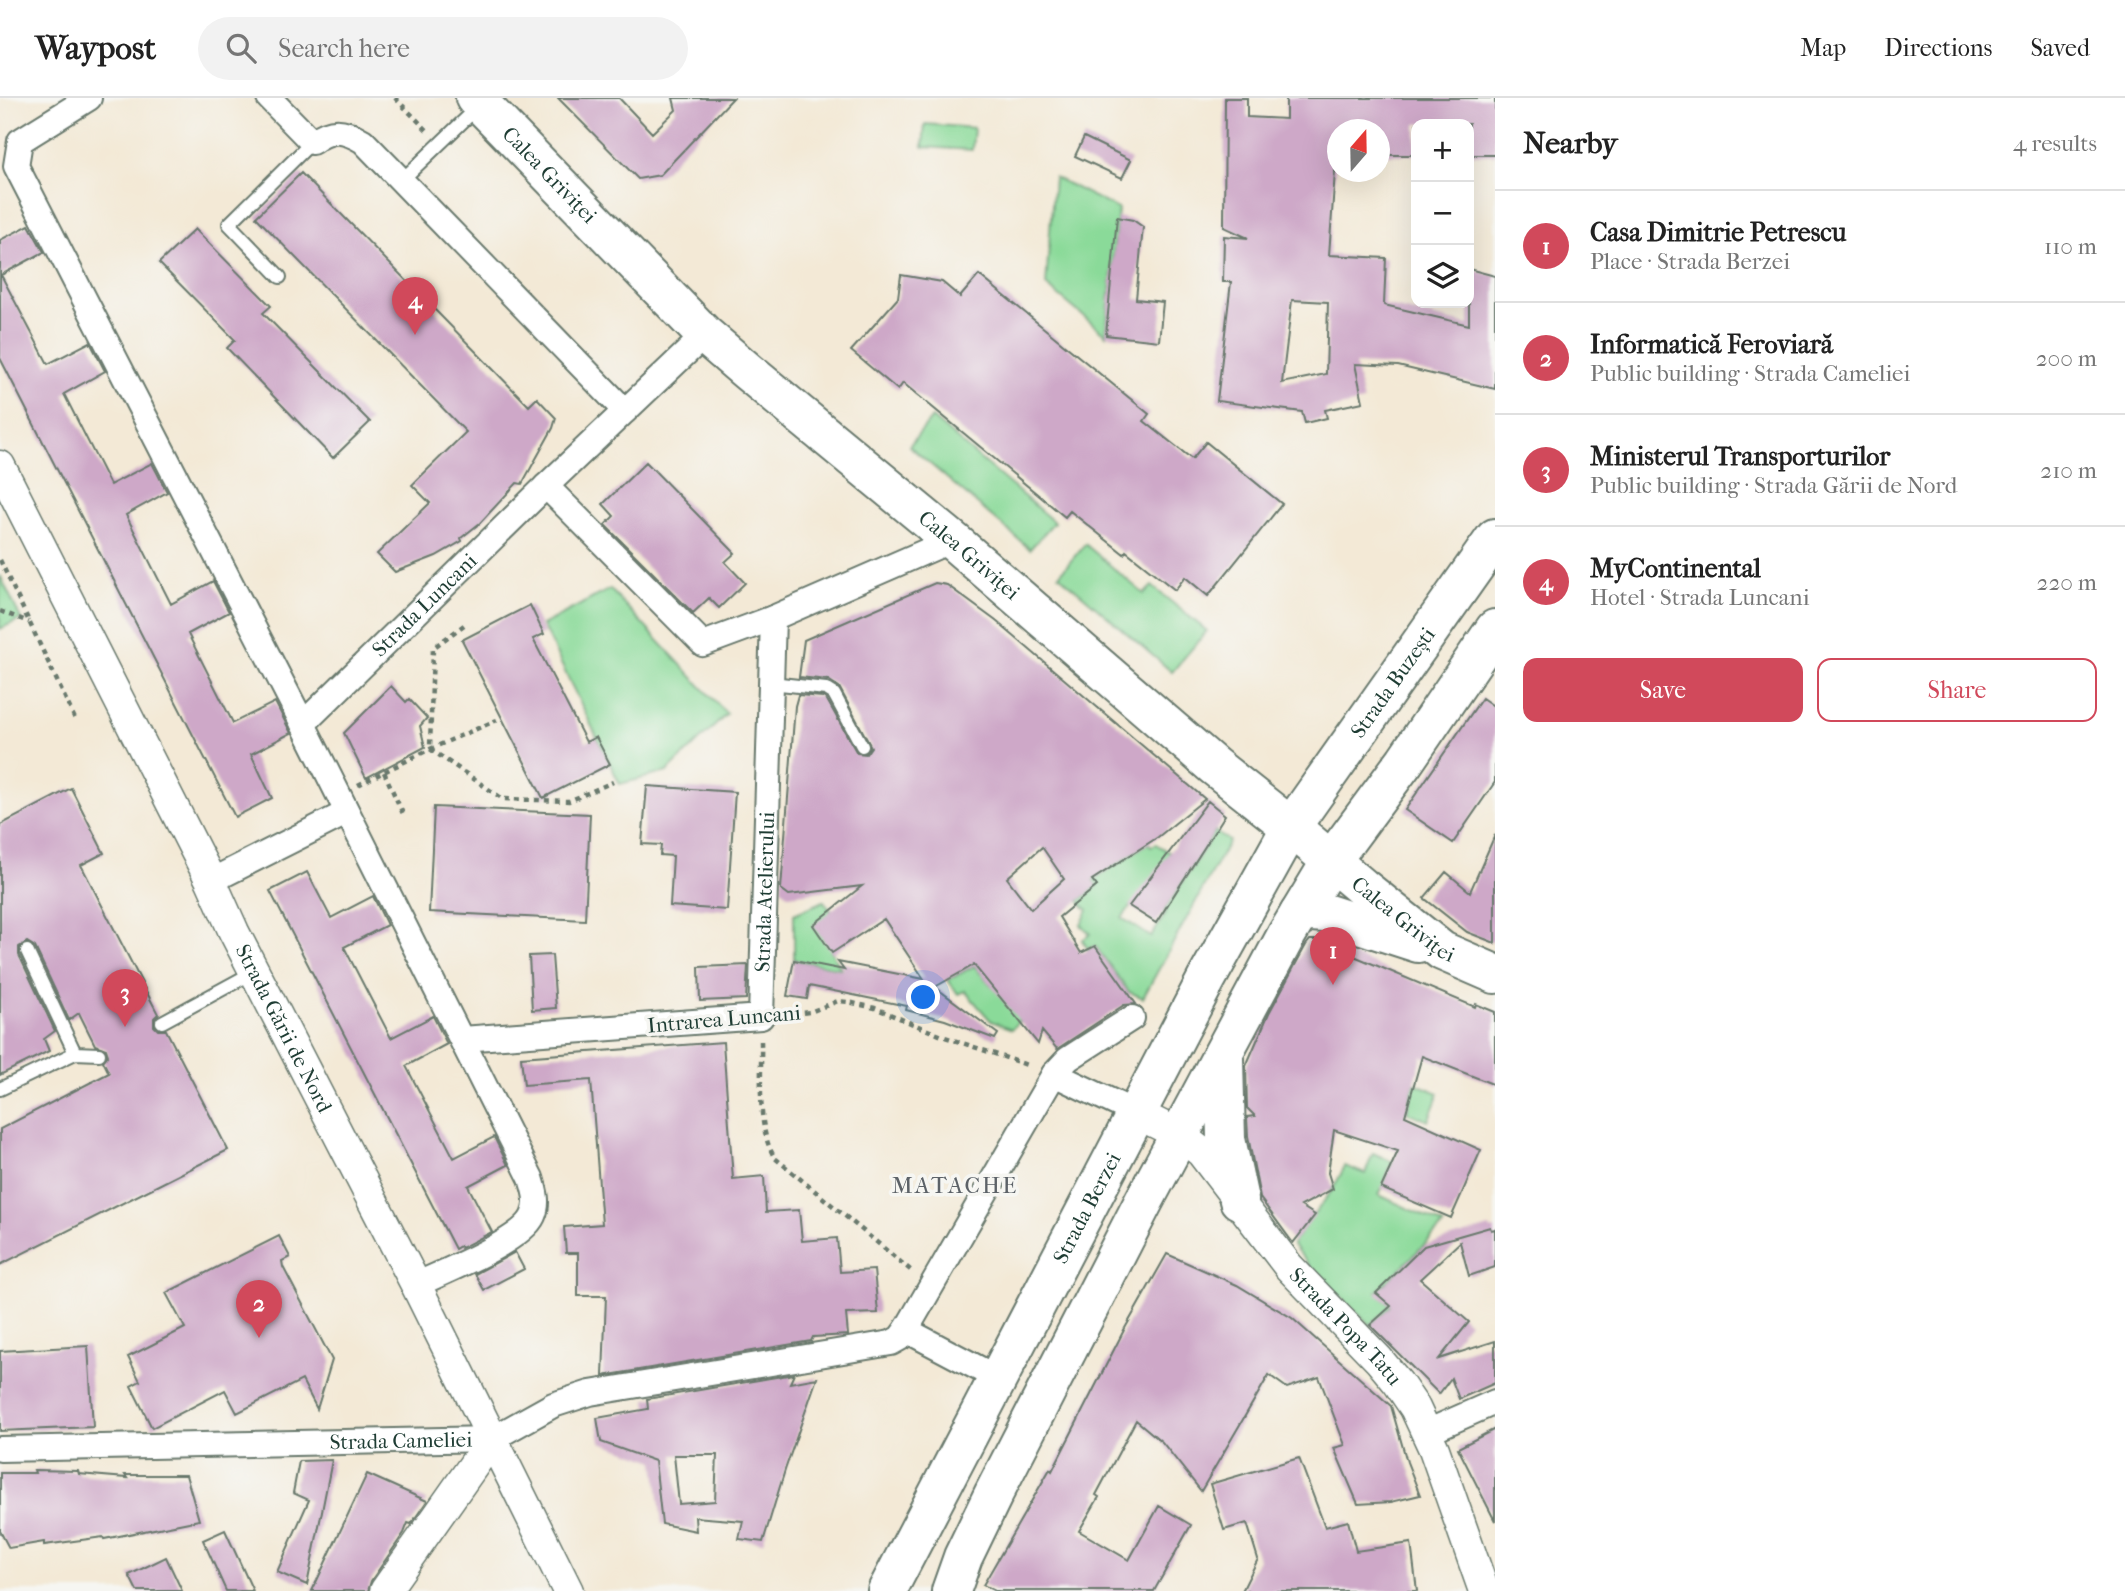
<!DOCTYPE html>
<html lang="en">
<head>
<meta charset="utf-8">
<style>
  body { margin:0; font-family:"IM FELL French Canon",serif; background:#f2f2f2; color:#222 }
  .controls { position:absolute; right:21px; top:21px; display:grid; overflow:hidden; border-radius:14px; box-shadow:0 7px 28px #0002 }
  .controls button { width:63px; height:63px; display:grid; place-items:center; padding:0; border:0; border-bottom:2px solid #e0e0e0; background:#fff; color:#222; font:35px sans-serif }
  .compass { position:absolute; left:1327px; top:21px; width:63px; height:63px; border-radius:50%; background:#fff; box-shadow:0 7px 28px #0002; rotate:20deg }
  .you { position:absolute; left:924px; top:900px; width:24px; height:24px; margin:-18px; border:5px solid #fff; border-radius:50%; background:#1a73e8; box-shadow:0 0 0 10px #1a73e833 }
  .badge { display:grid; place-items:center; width:46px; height:46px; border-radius:50%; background:#d1495b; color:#fff; font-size:23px; font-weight:700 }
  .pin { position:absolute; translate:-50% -58px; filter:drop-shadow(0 2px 4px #0008) }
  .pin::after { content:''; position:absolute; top:37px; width:24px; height:21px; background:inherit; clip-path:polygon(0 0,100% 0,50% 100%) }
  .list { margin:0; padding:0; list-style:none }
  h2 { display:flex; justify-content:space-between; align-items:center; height:91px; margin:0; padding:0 28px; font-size:30px }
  h2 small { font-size:23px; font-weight:400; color:#767676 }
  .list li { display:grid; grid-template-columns:46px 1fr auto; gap:21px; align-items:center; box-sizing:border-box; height:112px; padding:0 28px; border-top:2px solid #e0e0e0 }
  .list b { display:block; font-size:26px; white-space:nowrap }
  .list p { margin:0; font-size:23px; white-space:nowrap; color:#767676 }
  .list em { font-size:23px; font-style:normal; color:#767676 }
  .actions { display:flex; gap:14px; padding:21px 28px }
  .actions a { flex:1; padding:16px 0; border:2px solid #d1495b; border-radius:14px; text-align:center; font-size:24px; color:#d1495b }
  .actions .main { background:#d1495b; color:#fff }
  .icon { flex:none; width:38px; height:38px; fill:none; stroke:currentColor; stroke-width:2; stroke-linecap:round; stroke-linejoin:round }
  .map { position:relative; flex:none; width:1495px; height:1493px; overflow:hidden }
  header { display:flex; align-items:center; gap:42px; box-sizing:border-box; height:98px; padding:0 35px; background:#fff; border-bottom:2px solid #e0e0e0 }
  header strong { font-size:33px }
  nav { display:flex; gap:38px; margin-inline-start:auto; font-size:24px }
  .search { width:490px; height:63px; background:#f2f2f2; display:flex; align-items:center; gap:18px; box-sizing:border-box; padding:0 24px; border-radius:38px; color:#767676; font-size:26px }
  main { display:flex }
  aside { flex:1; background:#fff }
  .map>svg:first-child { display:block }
  .green { fill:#8ada99; stroke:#548c66; stroke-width:2 }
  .building { fill:#cea8c8; fill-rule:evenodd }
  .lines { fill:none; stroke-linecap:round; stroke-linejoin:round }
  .service-casing { stroke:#69796d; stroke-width:16 }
  .minor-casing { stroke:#69796d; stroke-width:28 }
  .tertiary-casing { stroke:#69796d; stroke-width:33 }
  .primary-casing { stroke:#69796d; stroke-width:42 }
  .path { stroke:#69796d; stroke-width:4.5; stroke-dasharray:5 5; stroke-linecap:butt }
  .service { stroke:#fff; stroke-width:12 }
  .minor { stroke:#fff; stroke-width:24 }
  .tertiary { stroke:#fff; stroke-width:30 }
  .primary { stroke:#fff; stroke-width:38 }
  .labels { text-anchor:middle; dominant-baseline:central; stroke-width:7; stroke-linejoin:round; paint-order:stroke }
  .street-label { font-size:21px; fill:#1f3d34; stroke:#f6f6f2 }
  .neighbourhood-label { font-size:23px; letter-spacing:2px; fill:#5c6268; stroke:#f6f6f2 }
</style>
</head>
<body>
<header>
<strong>Waypost</strong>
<div class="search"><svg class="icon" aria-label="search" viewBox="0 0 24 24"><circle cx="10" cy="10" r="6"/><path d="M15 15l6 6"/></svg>Search here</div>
<nav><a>Map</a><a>Directions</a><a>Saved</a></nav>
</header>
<main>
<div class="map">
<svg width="1495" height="1493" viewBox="0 0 1495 1493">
  <rect width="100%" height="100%" fill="#f6f6f2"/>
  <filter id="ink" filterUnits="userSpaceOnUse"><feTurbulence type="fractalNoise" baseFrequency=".0143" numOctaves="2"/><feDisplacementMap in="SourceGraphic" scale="14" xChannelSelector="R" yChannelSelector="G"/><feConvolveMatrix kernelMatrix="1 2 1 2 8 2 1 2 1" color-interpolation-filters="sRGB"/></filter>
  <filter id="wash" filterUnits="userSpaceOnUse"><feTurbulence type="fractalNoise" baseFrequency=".00686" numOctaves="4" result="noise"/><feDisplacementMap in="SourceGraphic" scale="28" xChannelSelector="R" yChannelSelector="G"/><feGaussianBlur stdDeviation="1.57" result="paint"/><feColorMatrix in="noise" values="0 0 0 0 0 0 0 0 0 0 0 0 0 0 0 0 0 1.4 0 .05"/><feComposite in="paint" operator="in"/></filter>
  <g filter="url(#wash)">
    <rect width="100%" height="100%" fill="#f3e9d6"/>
    <path class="green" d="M925,26L974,30L972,52L923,49Z
      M1054,79L1118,111L1106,237L1046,187Z
      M932,320L1054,424L1030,451L909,348Z
      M1085,446L1144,496L1152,488L1207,533L1172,574L1059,477Z
      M0,477L21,521L0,531Z
      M610,491L727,616L667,674L620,686L542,527Z
      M1215,733L1229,743L1143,900L1129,894L1095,848L1088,851L1082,842L1091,836L1081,827L1088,812L1079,803L1097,788L1093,782L1148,745L1151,748L1156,746L1170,755L1122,820L1151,839L1166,815L1164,813Z
      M824,803L831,813V853L841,871L794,862V816Z
      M974,868L1021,920L1012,931L991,923L965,893L958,896L948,882Z
      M1414,985L1439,995L1428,1023L1407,1014Z
      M1373,1055L1393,1064L1379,1097L1444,1127L1377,1194L1391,1208L1370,1227L1312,1171L1292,1146L1333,1091L1345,1068L1365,1076Z"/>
    <g id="blocks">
      <path class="building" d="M558,0H619L652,35L676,12L673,0H733L660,77L638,81Z
        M1225,0H1247V19L1286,21V0H1495V57H1469V26H1416V57H1380V32H1338L1329,157L1386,160L1384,207L1469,227V171L1495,178V291L1398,268L1355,266L1363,304L1325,312L1327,320L1305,325L1302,314L1217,303L1231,184H1223L1224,138L1248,140L1224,129ZM1292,202L1328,204L1326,276L1282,285Z
        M1084,39L1131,62L1122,80L1075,58Z
        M301,75L529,308L537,300L556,320L553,330L522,386L517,385L480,425L461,440L462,443L436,458L395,474L377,456L430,405L412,387L466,334L256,119Z
        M1117,119L1133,122L1143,129L1136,201L1163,204L1159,243L1106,237Z
        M29,127L44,154L1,177L48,266L90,244L105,273L64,296L110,387L152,365L167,394L126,417L171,506L213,483L229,514L188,536L233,625L275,604L291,635L251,656L272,700L235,719L0,260V142Z
        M195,131L271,208L263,215L370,324L333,360L227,250L235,242L159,165Z
        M901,177L942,184L960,199L979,177L1149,316L1144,323L1192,361L1206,344L1282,406L1208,498L1185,479L1175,492L1126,453L1124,456L1070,413L1065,419L903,285L898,292L851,253L898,200Z
        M646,364L735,455L725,464L745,485L719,510L709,500L693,515L605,427L614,418L603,406Z
        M935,485L947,487L996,523L1205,701L1158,739L1092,782L1097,788L1059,819L1081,855L1095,848L1136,906L1124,907L1057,951L1042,933L1038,946L974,867L935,889L998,936L995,941L945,922L906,912L907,908L809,888L807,901L787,898L794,862L844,872L838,864L924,881L884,821L832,855L813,827L862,788L789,797L781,791L795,608L798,597L823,599L827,602L857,655L866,656L871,649L839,589L828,582L799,579L804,542ZM1042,749L1064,781L1031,811L1007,780Z
        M530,507L544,536L533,541L586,644L596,639L610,666L543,700L462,542Z
        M391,588L406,604L409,601L427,620L420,628L425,649L366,680L344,635Z
        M1482,600L1495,609V684L1453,745L1405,712Z
        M647,688L735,694L727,812L670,808L673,758L660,757L661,747L642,746Z
        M71,690L104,755L81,767L158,916L154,920V928L158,932H166L228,1052L0,1167V1031L109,975L103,963L108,957L106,951L95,947L79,915L69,922L35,849L27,844L19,849V857L55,933L44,941L49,953L0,977V727Z
        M1208,703L1225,717L1156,825L1129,808Z
        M434,709L590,716L585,822L429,814Z
        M1495,737V845L1467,834L1424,800L1446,774L1470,794Z
        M307,774L331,820L373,798L387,827L344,849L391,940L433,918L447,946L406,968L454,1060L494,1039L508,1067L468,1088L492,1134L461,1150L460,1148L455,1151L270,793Z
        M1316,842L1475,909L1476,906L1495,914V987L1422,958L1405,1018L1481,1052L1451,1120L1381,1090L1398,1053L1334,1032L1328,1075L1333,1091L1301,1108L1315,1117L1293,1145L1260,1100L1248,1038L1247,1019L1255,1018L1247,1010L1246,968L1269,915L1306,847L1310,842Z
        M552,857L556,910L532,912L529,858Z
        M748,867L746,901L700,903L699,869Z
        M723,944L733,1081L764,1078L766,1114L799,1112L802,1143L837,1140L840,1174L874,1172L878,1215L846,1216L848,1237L813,1239L811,1243L603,1278L606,1198H578V1155H566L564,1129L602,1126L591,982L524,987L521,959Z
        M1490,1129L1491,1132L1495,1131V1169L1469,1178L1460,1144L1420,1181L1469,1224L1439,1261L1495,1243V1285L1459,1301L1451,1280L1439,1296L1370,1227L1391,1208L1376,1195L1424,1148Z
        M279,1138L290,1159L282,1163L283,1169L332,1262L317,1311L302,1282L237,1315L225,1292L152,1330L131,1288L140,1283L128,1259L185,1230L166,1195Z
        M515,1154L524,1171L484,1192L475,1176Z
        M1167,1156L1237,1187L1292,1220L1391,1308L1407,1364L1420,1397L1391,1404L1358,1406L1334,1350L1345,1347L1319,1279L1287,1290L1269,1277L1201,1393L1162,1344L1136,1322L1096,1397L1099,1399L1079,1433L1129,1462L1159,1408L1191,1427L1154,1493H995L983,1487L1050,1371L1052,1373L1124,1232Z
        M88,1248L93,1329L0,1333V1253Z
        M794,1276L790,1285L817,1280L785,1372L763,1444L739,1441L743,1423L695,1419L696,1433L662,1426L655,1363L601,1344L597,1320L648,1311L647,1301ZM674,1357H717L715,1403L679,1406Z
        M1495,1331V1423L1458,1350Z
        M1299,1360L1325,1429L1348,1423L1356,1453L1411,1445L1417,1493H1242L1258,1461L1247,1425L1224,1432L1210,1386Z
        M332,1362L323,1408L307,1487L277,1474L309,1402L293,1395L299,1363Z
        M34,1372L78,1373L79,1376L127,1380L125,1377H186L199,1422L104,1441L103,1439L44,1447V1444L9,1450L0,1433V1375H35Z
        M367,1376L427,1403L411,1426L408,1425L404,1435L371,1483L368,1493H312Z
        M225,1432L253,1493H226L203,1442Z
        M166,1459L182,1493H137L129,1477Z"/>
    </g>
  </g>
  <g filter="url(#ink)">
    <use href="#blocks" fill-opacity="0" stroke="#69796d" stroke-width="2"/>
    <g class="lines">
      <g class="service-casing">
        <path id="service" d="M402,82L478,9
          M280,179L229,126L312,44
          M771,585L826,591L834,596L862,648
          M27,853L75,955
          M162,924L254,874
          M0,991L75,955L99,956"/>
      </g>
      <g class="minor-casing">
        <g id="minor">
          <path d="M89,0L20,43L16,68L303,626L531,1080C535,1093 539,1105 533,1118C522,1143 443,1174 416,1187"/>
          <path d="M269,0L312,44C331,30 343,31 363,43L625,313"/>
          <path d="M546,388L703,546L773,520"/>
          <path id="s1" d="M303,626L546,388L705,237"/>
          <path d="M211,783L346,715"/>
          <path id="s2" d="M462,941L761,919L773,520L952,442"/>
          <path d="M1054,976L1138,1016"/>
          <path d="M906,1232L997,1280"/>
          <path d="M1427,1334L1495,1304"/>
          <path id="s3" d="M0,1351L492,1341L553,1307L590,1295L891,1245L900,1240L906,1232L1054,976L1068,961L1132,920"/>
        </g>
      </g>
      <g class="tertiary-casing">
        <g id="tertiary">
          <path id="s4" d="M0,368L211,783L234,834L416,1187L568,1493"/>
          <path id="s5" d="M1138,1016L1180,1037L1201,1054L1289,1169L1379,1262L1398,1285L1415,1310L1434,1351L1484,1493"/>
          <path d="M385,1493L492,1341"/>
        </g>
      </g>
      <g class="primary-casing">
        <g id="primary">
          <path id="s6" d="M475,0L705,237L747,273L952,442L1214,668L1291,729L1362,789L1442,853L1495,876"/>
          <path d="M1299,816L1311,814L1325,815L1418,845"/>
          <path d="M1224,961L1226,1041L1239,1102"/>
          <path id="s7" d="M887,1493L1207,880L1291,729L1495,440"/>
          <path d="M951,1493L963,1459L994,1395L1144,1103L1287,836L1331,763L1405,663L1495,531"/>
        </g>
      </g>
      <path class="path" d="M395,0L429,34
        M0,462L75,621
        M0,513L29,524
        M464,527L433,550L430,651L503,701L569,703L613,684
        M384,674L404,718
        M358,687L430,651L497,622
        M784,917L810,914L838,903L848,904L875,910L942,938L1030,968
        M761,943C762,978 756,1031 775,1060L914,1175"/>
      <use href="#service" class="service"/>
      <use href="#minor" class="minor"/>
      <use href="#tertiary" class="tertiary"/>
      <use href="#primary" class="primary"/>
    </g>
  </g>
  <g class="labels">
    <g class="street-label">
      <text stroke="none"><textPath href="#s6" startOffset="107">Calea Griviței</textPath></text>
      <text stroke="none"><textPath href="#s6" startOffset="674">Calea Griviței</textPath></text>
      <text stroke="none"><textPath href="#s1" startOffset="170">Strada Luncani</textPath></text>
      <text stroke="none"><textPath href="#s7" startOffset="1041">Strada Buzești</textPath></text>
      <text stroke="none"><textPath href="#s2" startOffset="425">Strada Atelierului</textPath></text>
      <text stroke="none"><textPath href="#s6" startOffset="1241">Calea Griviței</textPath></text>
      <text transform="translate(724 921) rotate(-5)">Intrarea Luncani</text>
      <text stroke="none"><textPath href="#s4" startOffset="630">Strada Gării de Nord</textPath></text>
      <text stroke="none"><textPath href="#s7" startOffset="432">Strada Berzei</textPath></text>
      <text stroke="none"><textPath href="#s5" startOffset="301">Strada Popa Tatu</textPath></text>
      <text stroke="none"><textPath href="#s3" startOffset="401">Strada Cameliei</textPath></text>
    </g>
    <g class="neighbourhood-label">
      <text x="955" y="1087">MATACHE</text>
    </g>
  </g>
</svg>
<div class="controls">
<button>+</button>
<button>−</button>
<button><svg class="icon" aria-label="layers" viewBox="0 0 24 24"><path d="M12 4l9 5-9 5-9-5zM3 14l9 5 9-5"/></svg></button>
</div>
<svg class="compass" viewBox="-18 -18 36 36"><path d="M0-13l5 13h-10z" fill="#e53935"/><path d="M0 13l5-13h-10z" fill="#767676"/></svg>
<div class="you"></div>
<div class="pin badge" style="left:1333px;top:887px">1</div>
<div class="pin badge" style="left:259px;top:1240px">2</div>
<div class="pin badge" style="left:125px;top:929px">3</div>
<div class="pin badge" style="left:415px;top:237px">4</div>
</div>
<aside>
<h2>Nearby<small>4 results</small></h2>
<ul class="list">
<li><span class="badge">1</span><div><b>Casa Dimitrie Petrescu</b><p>Place · Strada Berzei</p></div><em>110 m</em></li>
<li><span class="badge">2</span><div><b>Informatică Feroviară</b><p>Public building · Strada Cameliei</p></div><em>200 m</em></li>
<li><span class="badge">3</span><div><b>Ministerul Transporturilor</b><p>Public building · Strada Gării de Nord</p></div><em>210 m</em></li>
<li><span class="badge">4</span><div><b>MyContinental</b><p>Hotel · Strada Luncani</p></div><em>220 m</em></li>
</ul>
<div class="actions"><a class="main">Save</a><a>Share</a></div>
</aside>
</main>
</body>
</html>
